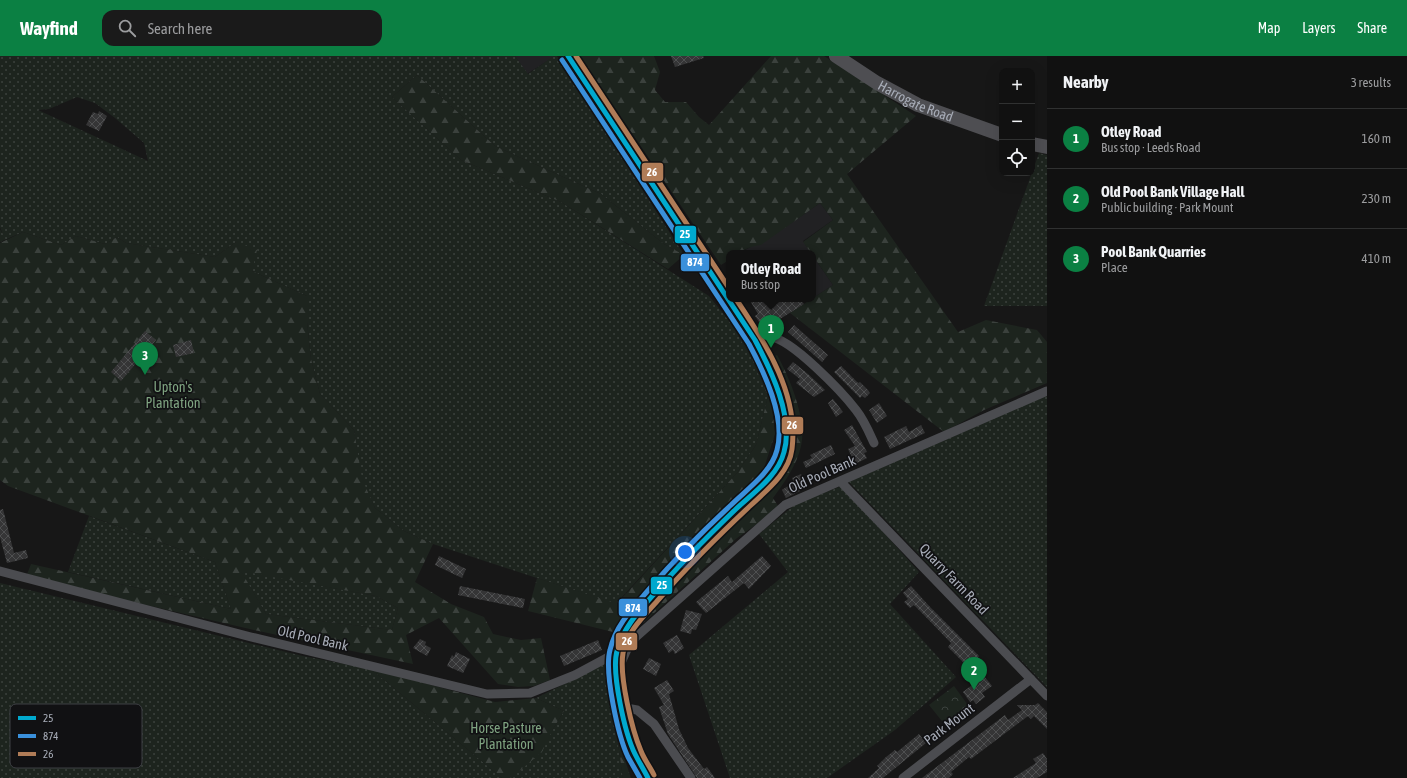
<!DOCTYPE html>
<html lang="en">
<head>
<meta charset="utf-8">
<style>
  body { margin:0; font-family:"Asap Condensed",sans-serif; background:#1a1a1a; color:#f1f3f6 }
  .controls { position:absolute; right:12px; top:12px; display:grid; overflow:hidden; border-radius:8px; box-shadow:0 4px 16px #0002 }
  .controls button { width:36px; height:36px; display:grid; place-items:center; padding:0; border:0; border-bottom:1px solid #303131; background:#111; color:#f1f3f6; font:20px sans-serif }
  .you { position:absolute; left:685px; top:496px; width:14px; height:14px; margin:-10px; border:3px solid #fff; border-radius:50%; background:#1a73e8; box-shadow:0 0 0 6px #1a73e833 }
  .badge { display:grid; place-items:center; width:26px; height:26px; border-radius:50%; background:#0b8043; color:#fff; font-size:13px; font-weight:700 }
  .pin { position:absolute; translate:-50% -33px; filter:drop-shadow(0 1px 2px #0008) }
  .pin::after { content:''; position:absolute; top:21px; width:14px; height:12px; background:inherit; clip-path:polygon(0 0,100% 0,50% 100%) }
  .popup { position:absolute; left:726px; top:194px; width:90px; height:52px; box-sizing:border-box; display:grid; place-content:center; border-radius:8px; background:#111; filter:drop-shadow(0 1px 3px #0005); font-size:13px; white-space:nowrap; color:#9c9d9f }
  .popup b { font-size:15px; color:#f1f3f6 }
  .popup::after { content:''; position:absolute; left:50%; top:100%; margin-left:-8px; border:8px solid transparent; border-top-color:#111 }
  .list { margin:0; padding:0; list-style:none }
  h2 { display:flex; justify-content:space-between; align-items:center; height:52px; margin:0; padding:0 16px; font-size:17px }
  h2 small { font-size:13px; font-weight:400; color:#9c9d9f }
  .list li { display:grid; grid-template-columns:26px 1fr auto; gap:12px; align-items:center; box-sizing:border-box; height:60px; padding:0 16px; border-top:1px solid #303131 }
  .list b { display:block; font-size:15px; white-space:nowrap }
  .list p { margin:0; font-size:13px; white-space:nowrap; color:#9c9d9f }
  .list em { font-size:13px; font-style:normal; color:#9c9d9f }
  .icon { flex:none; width:22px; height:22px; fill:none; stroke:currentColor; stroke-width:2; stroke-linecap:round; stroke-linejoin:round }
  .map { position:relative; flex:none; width:1047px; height:722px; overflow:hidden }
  header { display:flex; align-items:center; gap:24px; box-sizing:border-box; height:56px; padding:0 20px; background:#0b8043; color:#fff }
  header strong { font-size:19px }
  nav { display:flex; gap:22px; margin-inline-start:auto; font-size:14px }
  .search { width:280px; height:36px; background:#1a1a1a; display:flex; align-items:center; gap:10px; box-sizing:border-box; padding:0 14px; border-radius:12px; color:#9c9d9f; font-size:15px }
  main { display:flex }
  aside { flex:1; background:#111 }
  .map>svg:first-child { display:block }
  .built { fill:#212123 }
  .grass { fill:url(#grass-dots); fill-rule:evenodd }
  .forest { fill:url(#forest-firs); fill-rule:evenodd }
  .park { fill:url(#park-crowns) }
  .building { fill:url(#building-cross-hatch) }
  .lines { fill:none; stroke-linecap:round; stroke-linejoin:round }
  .minor { stroke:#4b4c50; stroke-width:9 }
  .trunk { stroke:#4e4e52; stroke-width:14 }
  .bus-1-casing { stroke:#111113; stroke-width:8 }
  .bus-2-casing { stroke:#111113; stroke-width:8 }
  .bus-3-casing { stroke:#111113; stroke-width:8 }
  .bus-1 { stroke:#00a9ce; stroke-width:5 }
  .bus-2 { stroke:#3a90db; stroke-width:5 }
  .bus-3 { stroke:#b07c57; stroke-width:5 }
  .labels { text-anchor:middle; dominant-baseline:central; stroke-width:3.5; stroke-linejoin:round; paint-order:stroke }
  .street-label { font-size:14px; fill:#a8adb8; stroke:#111113 }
  .park-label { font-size:14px; fill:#7fa381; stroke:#111113 }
  .key { fill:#111113; stroke:#3e4045; stroke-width:1 }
  .key-label { font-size:11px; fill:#a8adb8 }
  .line-badge { stroke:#111113; stroke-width:1.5 }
  .badge-label { font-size:11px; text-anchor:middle; font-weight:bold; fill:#fff }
</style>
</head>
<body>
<header>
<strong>Wayfind</strong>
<div class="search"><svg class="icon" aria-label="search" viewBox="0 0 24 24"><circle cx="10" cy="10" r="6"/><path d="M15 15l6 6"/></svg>Search here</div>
<nav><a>Map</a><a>Layers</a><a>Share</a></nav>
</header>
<main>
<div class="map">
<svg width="1047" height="722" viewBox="0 0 1047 722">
  <defs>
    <pattern id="grass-dots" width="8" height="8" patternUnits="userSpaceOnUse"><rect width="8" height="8" fill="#1d241e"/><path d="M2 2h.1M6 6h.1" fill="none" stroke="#3b413d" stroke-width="1.8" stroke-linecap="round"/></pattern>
    <pattern id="forest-firs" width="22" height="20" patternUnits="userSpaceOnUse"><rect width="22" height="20" fill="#1d241e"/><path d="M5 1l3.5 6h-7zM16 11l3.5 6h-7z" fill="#3b413d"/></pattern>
    <pattern id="park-crowns" width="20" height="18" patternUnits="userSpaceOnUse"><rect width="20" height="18" fill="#1d241e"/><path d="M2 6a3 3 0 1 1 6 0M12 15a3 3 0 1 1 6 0" fill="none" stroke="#3b413d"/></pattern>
    <pattern id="building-cross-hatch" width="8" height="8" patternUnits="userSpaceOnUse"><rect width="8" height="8" fill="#353536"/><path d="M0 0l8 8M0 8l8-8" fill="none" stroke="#4f5051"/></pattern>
  </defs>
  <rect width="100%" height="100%" fill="#171717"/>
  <path class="built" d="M515,0H555L527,18Z
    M820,147L833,164L803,185L811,197H740L752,190L761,188Z
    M813,200L833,229L813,242Z"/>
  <path class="grass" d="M0,0H515L528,18L554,0H557L684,199L664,188L601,138L495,90L417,19L392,41L461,104L561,146L709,240L730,266L752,303L768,340L756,389L737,417L621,542L625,551L433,488L404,475L375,452L361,423L354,374L320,338L311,303L307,266V240L252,215L236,186L215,201L126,187L117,181L105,188L76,180L61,189L23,176L0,186V173L3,179L0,171ZM77,41L95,47L115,62L144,87L148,105L38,54L49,53Z
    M1039,97L1047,99V250H984Z
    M1047,339V631L849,426Z
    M842,430L919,516L890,548L956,621L895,674L827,722H730L689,599L788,516L759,478L797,447Z
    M89,460L215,506L231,553L68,516Z
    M240,514L376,540L398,552L392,574L266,558Z
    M0,527L303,600L371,613L502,722H0Z
    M604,606L607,607L610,648L617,681L623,722H511L553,673L564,655L536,642L595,613Z"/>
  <path class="forest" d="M580,0H654L660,16L655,34L665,46H686L699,61L709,69L771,0H824L916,60L847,118L958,276L986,264L1037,274L1047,286V327L984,354L944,376L790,257L833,229L813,200V197H811L803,186L833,164L820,147L761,189C747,190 743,197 729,197V204L721,209Z
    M417,19L495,90L601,138L664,188L684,199L668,213L561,146L461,104L392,41Z
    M23,176L61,189L76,180L105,188L117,181L126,187L215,201L236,186L257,194L252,215L307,240V266L311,303L320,338L354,374L362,423L375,452L404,475L433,488L415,526L451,548L484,561L493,578L521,584L541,582L550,624L534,630L518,631L498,628L439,562L406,579L413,608L254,574L26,521L31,508L231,553L215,506L8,430L0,424V187ZM241,515L376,540L398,552L392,574L266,558Z
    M730,266L753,295L770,332L775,378L763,415L637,544L613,576L528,555L537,522L624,550L621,543L737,417L756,389L768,340L752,303Z
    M777,299C790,322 807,364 801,390C797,409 784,427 773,442L778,450L771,458L737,482L633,576L631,573L791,387L769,303Z
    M371,613L495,646L536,642L564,655L553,673L542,696L511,722H502Z
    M617,681L630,719L631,722H623Z"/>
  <path class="park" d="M954,630L970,652L946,670L929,649Z"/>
  <path class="building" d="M671,0H703L704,2L675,11Z
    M99,55L107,60L99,75L86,69L93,56L98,58Z
    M749,243H800L804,248L764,273L755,260L758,258Z
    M794,269L828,299L822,306L788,276Z
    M145,275L156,284L121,325L111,316Z
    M191,284L194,297L176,301L173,289Z
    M793,306L808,318L825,334L814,341L796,327L800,323L787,313Z
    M841,310L858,327L860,326L868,334L870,337L865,342L862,340L860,342L834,316Z
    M833,343L843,356L836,361L828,347Z
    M879,347L887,360L877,367L869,354Z
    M852,369L867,396L864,397L867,402L855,408L848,393L855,390L844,374Z
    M921,369L925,377L890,393L884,381L906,370L909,376Z
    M831,389L835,398L806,412L803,406L812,402L810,399Z
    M801,418L805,426L800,429V435L786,442L782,434L794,426L792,422Z
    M3,453L14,497L26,494L28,502L7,507L0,481V454Z
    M439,500L466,513L462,522L435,509Z
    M762,500L771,510L749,533L744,527L706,557L696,546L728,520L732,526Z
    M460,530L525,543L523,552L458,539Z
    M911,530L930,551L979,600L977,603L980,605L971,614L948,591L951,587L923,558L914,549L910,552L904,546L908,543L903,537Z
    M686,554L702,558L696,574L692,573L691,578L680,575Z
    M677,579L684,592L675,598L673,594L669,597L663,587Z
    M420,583L426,586L425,589L431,592L427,600L413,592Z
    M598,584L602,594L564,610L560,600Z
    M456,596L470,603L463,617L447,610L452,599L454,601Z
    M649,602L661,608L656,620L643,613Z
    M984,620L992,630L982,637L985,641L976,648L973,644L970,646L963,636Z
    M667,624L674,635L669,638L679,673L688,692L704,713L707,711L715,722H697L668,678L659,651L664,649L654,632Z
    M1038,647L1047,656V673L1034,660L1031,663L1028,660L971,703L969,701L951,716L953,718L949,722H922L1005,659L1008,664L1022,654L1017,649H1035Z
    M919,678L926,687L883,722H868L879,712L877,710L886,701L895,694L897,696Z
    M1043,697L1047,703V716L1037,722H1013L1036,707L1033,703Z"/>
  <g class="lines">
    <path class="minor" d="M755,284C759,283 765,281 770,281C791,282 843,337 856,354C864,364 869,376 874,387
      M840,425L1047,640
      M0,515L251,581L487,638L530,637L575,619L616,597
      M617,616L629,589L636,581L785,449L1047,335
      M621,651L637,654L654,668L691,722
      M903,722L1031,623"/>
    <g class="trunk">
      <path d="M568,0L755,284C772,314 790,356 785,392C783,404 776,413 769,422L687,500L629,567L620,584L616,597V617L621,651L634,697L648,722"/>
      <path id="s1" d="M836,0L877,27L918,49L1002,79"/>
      <path d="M1032,88L1047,91"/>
    </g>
    <g class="bus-1-casing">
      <path id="bus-1" d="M568,0L755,284C771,314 794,361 784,396C778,420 753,437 736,453C708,480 680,508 654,538C639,555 623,572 617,595C611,616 625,678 635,698C639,706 644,714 648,722"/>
    </g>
    <g class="bus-2-casing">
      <path id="bus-2" d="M562,4L749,288C764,316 786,361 777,394C771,417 747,433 731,449C703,475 676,502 651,531C634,551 616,568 610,594C604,616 618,680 628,701C632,708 636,715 640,722"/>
    </g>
    <g class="bus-3-casing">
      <path id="bus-3" d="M576,0L729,232
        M654,719C650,711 644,703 641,695C632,674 619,620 623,597C627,575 645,559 659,543C688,510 718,480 750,450C767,434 789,417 792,393C799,337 765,287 736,243"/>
    </g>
    <use href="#bus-1" class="bus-1"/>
    <use href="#bus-2" class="bus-2"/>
    <use href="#bus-3" class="bus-3"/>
  </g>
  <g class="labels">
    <g class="street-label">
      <text stroke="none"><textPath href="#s1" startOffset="92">Harrogate Road</textPath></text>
      <text transform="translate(822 418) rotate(-24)">Old Pool Bank</text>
      <text transform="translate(954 523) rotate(46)">Quarry Farm Road</text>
      <text transform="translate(313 582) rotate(13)">Old Pool Bank</text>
      <text transform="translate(949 668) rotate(-37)">Park Mount</text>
    </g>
    <g class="park-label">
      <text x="173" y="331">Upton's<tspan x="173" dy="16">Plantation</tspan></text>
      <text x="506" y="672">Horse Pasture<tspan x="506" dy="16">Plantation</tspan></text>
    </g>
  </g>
  <rect x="10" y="648" width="132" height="64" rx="6" class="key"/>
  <rect x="18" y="660" width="18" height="4" fill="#00a9ce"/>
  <rect x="18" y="678" width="18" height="4" fill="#3a90db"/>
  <rect x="18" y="696" width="18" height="4" fill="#b07c57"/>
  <g class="key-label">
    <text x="43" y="666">25</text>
    <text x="43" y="684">874</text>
    <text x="43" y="702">26</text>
  </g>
  <g class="line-badge">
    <rect x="641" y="106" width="23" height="20" rx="4" fill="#b07c57"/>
    <rect x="674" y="169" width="23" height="19" rx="4" fill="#00a9ce"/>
    <rect x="680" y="197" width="30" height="19" rx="4" fill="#3a90db"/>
    <rect x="781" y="360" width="23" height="19" rx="4" fill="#b07c57"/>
    <rect x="650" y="520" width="23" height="19" rx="4" fill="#00a9ce"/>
    <rect x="618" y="542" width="30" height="19" rx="4" fill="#3a90db"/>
    <rect x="615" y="576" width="23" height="19" rx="4" fill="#b07c57"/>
  </g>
  <g class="badge-label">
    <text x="652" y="120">26</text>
    <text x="685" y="182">25</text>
    <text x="695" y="210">874</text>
    <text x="792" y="373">26</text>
    <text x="662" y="533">25</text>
    <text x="633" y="556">874</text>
    <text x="627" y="589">26</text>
  </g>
</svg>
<div class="controls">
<button>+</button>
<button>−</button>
<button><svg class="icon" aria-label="locate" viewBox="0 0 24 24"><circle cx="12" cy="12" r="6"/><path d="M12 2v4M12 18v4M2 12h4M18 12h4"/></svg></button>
</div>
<div class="you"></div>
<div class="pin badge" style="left:771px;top:292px">1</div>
<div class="popup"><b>Otley Road</b>Bus stop</div>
<div class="pin badge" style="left:974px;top:634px">2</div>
<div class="pin badge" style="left:145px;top:319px">3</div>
</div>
<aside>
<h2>Nearby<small>3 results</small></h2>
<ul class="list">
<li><span class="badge">1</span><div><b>Otley Road</b><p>Bus stop · Leeds Road</p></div><em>160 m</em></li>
<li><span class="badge">2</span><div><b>Old Pool Bank Village Hall</b><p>Public building · Park Mount</p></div><em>230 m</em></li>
<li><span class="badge">3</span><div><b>Pool Bank Quarries</b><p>Place</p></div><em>410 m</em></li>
</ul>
</aside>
</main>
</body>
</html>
